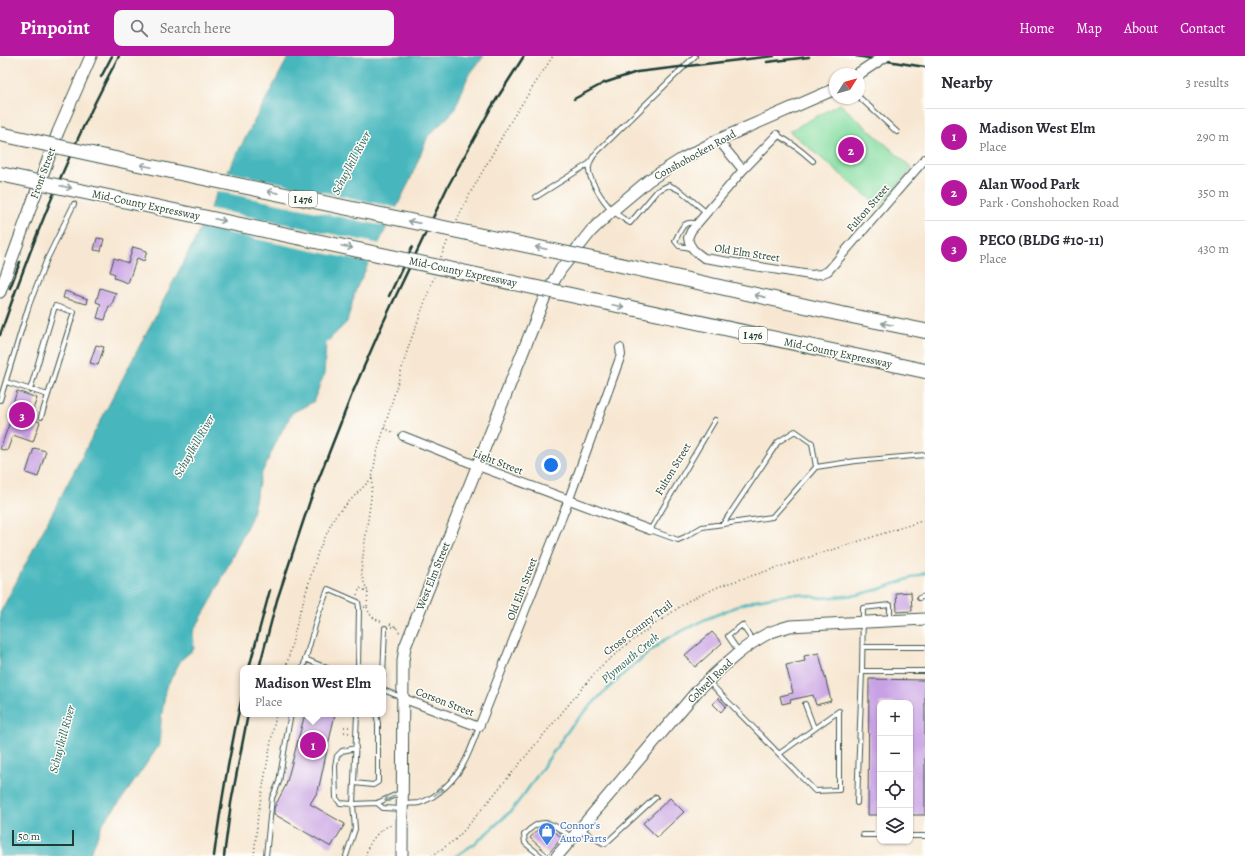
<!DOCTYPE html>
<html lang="en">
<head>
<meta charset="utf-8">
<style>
  body { margin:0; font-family:Alegreya,serif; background:#f7f7f7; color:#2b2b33 }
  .controls { position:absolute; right:12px; bottom:12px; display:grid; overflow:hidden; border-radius:8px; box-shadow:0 1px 3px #0004 }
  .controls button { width:36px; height:36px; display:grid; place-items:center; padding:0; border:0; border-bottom:1px solid #e1e1e2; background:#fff; color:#2b2b33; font:20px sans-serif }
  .compass { position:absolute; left:829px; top:12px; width:36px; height:36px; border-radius:50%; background:#fff; box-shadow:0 1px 3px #0004; rotate:53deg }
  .scale { position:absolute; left:12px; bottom:10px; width:62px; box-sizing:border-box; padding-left:4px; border:2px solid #1f3d34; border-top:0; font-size:11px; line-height:14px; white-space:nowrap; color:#1f3d34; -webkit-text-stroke:3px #fdfcf7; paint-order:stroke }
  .you { position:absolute; left:551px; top:409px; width:14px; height:14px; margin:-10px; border:3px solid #fff; border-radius:50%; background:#1a73e8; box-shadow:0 0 0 6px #1a73e833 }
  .badge { display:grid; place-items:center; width:26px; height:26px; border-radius:50%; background:#b5179e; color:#fff; font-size:13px; font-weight:700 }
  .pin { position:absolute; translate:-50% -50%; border:2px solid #fff; box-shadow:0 1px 4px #0006 }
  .popup { position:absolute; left:240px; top:609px; width:146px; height:52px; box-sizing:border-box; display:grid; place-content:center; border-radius:8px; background:#fff; filter:drop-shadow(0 1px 3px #0005); font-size:13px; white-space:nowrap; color:#7c7c81 }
  .popup b { font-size:15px; color:#2b2b33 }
  .popup::after { content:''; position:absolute; left:50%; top:100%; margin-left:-8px; border:8px solid transparent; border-top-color:#fff }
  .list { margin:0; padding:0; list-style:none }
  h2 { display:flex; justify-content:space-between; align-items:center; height:52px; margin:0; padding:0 16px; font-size:17px }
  h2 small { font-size:13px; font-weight:400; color:#7c7c81 }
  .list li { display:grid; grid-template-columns:26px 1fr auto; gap:12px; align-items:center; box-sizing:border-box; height:56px; padding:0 16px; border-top:1px solid #e1e1e2 }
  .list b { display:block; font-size:15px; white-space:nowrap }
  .list p { margin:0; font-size:13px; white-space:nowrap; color:#7c7c81 }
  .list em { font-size:13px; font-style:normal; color:#7c7c81 }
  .icon { flex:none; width:22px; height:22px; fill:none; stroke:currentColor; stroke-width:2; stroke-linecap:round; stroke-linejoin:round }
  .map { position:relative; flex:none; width:925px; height:800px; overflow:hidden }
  header { display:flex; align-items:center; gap:24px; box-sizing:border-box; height:56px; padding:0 20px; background:#b5179e; color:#fff }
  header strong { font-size:19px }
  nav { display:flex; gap:22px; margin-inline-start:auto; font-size:14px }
  .search { width:280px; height:36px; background:#f7f7f7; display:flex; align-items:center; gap:10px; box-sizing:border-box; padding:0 14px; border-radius:8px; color:#7c7c81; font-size:15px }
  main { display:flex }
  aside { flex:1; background:#fff }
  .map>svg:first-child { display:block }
  .green { fill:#84dda1; stroke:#528d6a }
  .water { fill:#47b7bd; stroke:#337a78 }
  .pier { fill:#f7e7d2 }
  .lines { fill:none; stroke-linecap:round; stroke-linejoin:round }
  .stream { stroke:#47b7bd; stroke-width:2.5 }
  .building { fill:#c8a1e4 }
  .lane-casing { stroke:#3f564c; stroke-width:6 }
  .street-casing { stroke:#3f564c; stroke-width:10 }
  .secondary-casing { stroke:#3f564c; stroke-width:13 }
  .highway-casing { stroke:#3f564c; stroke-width:16 }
  .path { stroke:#3f564c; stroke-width:1.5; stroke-dasharray:1 3; stroke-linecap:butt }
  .lane { stroke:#fff; stroke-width:4 }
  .street { stroke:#fff; stroke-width:8 }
  .secondary { stroke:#fff; stroke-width:11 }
  .highway { stroke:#fff; stroke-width:14 }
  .rail { stroke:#1f3d34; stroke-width:2.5 }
  .secondary-bridge-casing { stroke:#3f564c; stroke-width:13; stroke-linecap:butt }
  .highway-bridge-casing { stroke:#3f564c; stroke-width:16; stroke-linecap:butt }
  .secondary-bridge { stroke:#fff; stroke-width:11 }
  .highway-bridge { stroke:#fff; stroke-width:14 }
  .oneway { stroke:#8f9e9a }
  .labels { text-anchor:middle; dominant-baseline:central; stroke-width:3; stroke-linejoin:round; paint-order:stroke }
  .shield { fill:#fdfcf7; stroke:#62766e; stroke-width:1 }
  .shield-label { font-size:10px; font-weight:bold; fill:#1f3d34 }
  .street-label { font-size:11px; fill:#1f3d34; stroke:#fdfcf7 }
  .shop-label { font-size:11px; fill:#366cbe; stroke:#fdfcf7; text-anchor:start }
  .water-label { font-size:12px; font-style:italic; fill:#2b625d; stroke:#fdfcf7 }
</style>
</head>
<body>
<header>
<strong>Pinpoint</strong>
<div class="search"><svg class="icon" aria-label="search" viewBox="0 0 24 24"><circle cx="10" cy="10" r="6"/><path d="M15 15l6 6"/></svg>Search here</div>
<nav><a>Home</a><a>Map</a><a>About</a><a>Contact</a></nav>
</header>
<main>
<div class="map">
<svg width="925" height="800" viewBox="0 0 925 800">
  <rect width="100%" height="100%" fill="#fdfcf7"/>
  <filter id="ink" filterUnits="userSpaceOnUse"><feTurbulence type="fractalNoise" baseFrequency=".025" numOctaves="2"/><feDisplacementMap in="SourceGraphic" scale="8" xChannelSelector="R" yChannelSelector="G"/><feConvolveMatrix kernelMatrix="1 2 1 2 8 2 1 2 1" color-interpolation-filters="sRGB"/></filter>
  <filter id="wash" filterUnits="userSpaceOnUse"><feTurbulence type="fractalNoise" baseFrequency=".012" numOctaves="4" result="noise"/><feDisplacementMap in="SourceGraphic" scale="16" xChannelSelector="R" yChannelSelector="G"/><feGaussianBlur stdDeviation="0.9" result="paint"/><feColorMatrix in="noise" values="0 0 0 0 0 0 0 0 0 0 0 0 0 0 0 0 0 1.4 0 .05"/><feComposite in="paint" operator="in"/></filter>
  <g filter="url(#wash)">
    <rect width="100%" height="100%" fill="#f7e7d2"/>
    <path class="green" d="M840,48L912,112L880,151L789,75Z"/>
    <path class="water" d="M289,0H484L468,20L454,55L428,80L410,124L356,233L347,266L326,287L324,319L313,346L292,357L278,382L261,419L251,462L211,545L193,576L194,593L181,604L166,632L161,663L160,688L122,743L104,765L89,800H0V557L194,186L225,120Z"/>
    <path class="pier" d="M225,115L398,152L389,171L216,135Z
      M208,152L380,188L371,207L199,171Z"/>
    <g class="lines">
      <path class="stream" d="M456,800L477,786L511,755L525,737L572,669L603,637L630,612L664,584L704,564L740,549L756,544L790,538H797L822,542L857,539L880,533L925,517"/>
    </g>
    <g id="blocks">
      <path class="building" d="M97,182L104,183L101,195L94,194Z
        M133,191L147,195L144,205L137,202L128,227L114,222L115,218L110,216L114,202L128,207Z
        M100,232L116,237L111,251L109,250L105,264L97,262L101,248L96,246Z
        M65,235L88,243L87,248L63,242Z
        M96,289L104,291L98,309L90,307Z
        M17,335L37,342L30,362L40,366L33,386L13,379L7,395L0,393L14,355L11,354Z
        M34,392L46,395L38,421L26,417Z
        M911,536L912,555L897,556L896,537Z
        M712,576L722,587L695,611L685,599Z
        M819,597L831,645L816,649L813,639L790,644L791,646L782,648L780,640L793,637L786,609L805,605L804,600Z
        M869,623L925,624V759H910V647H880V759H868Z
        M718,642L726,650L721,656L713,648Z
        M305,658H335L318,735L310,748L345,768L331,791L274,758V752L286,729Z
        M670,742L684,756L657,781L643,767Z
        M540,771L551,780L555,776L562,782L548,798L530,782Z"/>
    </g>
  </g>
  <g filter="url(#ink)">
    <use href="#blocks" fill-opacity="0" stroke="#3f564c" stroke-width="1"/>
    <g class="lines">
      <g class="lane-casing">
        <path id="lane" d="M695,0L603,90C597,96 590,102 589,111C587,122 604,146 612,154C617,159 624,163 630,167L657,135L669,129L681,135L707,157
          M859,41L897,76
          M777,79C791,86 802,95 813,105
          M536,141L590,107
          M691,192L679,190L675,185C681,174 683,163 696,168
          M6,326L48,339L41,361
          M30,334L55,250L74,256L48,339
          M0,344L29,249L47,203L74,148
          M715,364L650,474L678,484L685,481L702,471L772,461L816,411L812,387L795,375L778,386L723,468
          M816,411L856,405L925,399
          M919,542L925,540
          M890,565V549L863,552L862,615H925
          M863,591H925
          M739,596L728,580L742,569L754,586
          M305,603L327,612
          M303,612L318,559L328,533L358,546L359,552L358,612
          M383,620L385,572
          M708,625L815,735L839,734V655L779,698
          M383,634L401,641
          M805,648L814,672
          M356,692L342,695L337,700L335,710L336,742L340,747L353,748L377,747L402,736
          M354,727L373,729L378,726V667L376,658
          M377,747L383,752L402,753
          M857,747L862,615
          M403,748C408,747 414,748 419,747C426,745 433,741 438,737C462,719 469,698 479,671
          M581,772L592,781L605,788L656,741
          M863,779H880
          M910,780H925
          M266,800L272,742L279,726L288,673L291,658
          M346,800L355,773L353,748L357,658
          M541,800L525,787L524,779C542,758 554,768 572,782"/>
      </g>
      <g class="street-casing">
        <path id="street" d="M718,84L743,114L777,79
          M743,114L691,175L688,182C690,193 696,196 704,202L810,219L821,218L828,215L925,103
          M403,380L478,410L650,474
          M402,642L479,671L569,443L621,299L620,292"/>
      </g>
      <g class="secondary-casing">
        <path id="secondary" d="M858,18L876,6
          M0,236L58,76L91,0
          M402,800L403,605L405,591L546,238L561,213L591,175L612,155L649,124L682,103L718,84L835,33
          M557,800L698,634C720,613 743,590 769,577C776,574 783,572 790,570L925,563"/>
      </g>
      <g class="highway-casing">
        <path id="highway" d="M607,206L837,257L925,275
          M580,241L925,315"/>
      </g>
      <path class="path" d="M457,164L466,145L512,63L553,0
        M441,201L448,184
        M384,372L395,377
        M357,539L360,532L368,536
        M364,551H367L368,536L363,524L361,516L364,492L371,442L372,422L376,400L408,292L434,221
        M367,551C370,561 374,563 383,566
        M390,568L396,571L400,577
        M391,571H396
        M286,612L298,563L318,496L335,460L372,422
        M344,671H350
        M344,676L350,677
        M254,800L258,758L276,658
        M366,800C366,789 380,771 392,769
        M432,800L456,783L467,771L599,612L626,589L651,571L688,545L720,530L925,464"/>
      <use href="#lane" class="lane"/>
      <use href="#street" class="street"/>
      <use href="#secondary" class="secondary"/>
      <use href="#highway" class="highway"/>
      <path class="rail" d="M856,0L925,11
        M767,6L809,1
        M101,21L112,0
        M574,43L604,27L637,16L774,0
        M10,232L20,206
        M389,240L412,191
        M0,279C33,183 71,89 119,0
        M249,612L270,534
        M259,612L277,544L310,445L352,338L383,267L447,132L491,52L524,0
        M214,800C221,745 231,690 243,636
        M224,800L231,747L248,658"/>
      <g class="secondary-bridge-casing">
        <path id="secondary-bridge" d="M876,6L885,0"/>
      </g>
      <g class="highway-bridge-casing">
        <path id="highway-bridge" d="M0,78L180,117L607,206
          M0,118L580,241"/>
      </g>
      <use href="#secondary-bridge" class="secondary-bridge"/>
      <use href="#highway-bridge" class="highway-bridge"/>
    </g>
    <defs><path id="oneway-shaft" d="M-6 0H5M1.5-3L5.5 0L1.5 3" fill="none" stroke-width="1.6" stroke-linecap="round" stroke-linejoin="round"/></defs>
    <g class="oneway">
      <use href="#oneway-shaft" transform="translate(146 110) rotate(-168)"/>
      <use href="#oneway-shaft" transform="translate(66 131) rotate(12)"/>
      <use href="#oneway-shaft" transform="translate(273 136) rotate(-168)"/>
      <use href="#oneway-shaft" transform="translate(220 164) rotate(12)"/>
      <use href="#oneway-shaft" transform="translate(414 166) rotate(-168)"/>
      <use href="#oneway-shaft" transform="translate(347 191) rotate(12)"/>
      <use href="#oneway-shaft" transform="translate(541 192) rotate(-168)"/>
      <use href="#oneway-shaft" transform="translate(760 240) rotate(-167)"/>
      <use href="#oneway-shaft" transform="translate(618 250) rotate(12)"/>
      <use href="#oneway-shaft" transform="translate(887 268) rotate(-168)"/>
      <use href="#oneway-shaft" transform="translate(439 736) rotate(-36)"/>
      <use href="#oneway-shaft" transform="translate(390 742) rotate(154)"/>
    </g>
  </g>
  <defs>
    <g id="shop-pin" transform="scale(0.9)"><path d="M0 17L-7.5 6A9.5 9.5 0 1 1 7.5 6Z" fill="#3f7fe0" stroke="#fdfcf7"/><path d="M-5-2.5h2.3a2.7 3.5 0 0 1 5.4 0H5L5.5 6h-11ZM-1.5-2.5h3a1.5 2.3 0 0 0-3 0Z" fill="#fff"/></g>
  </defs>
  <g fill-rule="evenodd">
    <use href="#shop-pin" x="547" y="775"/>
  </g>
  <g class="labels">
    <g class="shield">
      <rect x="289" y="135" width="28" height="16" rx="3"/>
      <rect x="739" y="271" width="28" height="16" rx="3"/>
    </g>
    <g class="shield-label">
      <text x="303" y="143">I 476</text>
      <text x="753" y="279">I 476</text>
    </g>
    <g class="street-label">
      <text transform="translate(695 99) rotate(-29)">Conshohocken Road</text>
      <text transform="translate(43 117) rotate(-70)">Front Street</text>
      <text transform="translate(146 149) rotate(12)">Mid-County Expressway</text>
      <text transform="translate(868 152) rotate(-49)">Fulton Street</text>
      <text transform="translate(747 197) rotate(9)">Old Elm Street</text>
      <text transform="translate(463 216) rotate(12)">Mid-County Expressway</text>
      <text transform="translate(838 297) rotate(12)">Mid-County Expressway</text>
      <text transform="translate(498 406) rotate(21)">Light Street</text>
      <text transform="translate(673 413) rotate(-59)">Fulton Street</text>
      <text transform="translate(433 520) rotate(-68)">West Elm Street</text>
      <text transform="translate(522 533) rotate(-69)">Old Elm Street</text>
      <text transform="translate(638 572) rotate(-37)">Cross County Trail</text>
      <text transform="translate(710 625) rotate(-44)">Colwell Road</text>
      <text transform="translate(445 646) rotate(21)">Corson Street</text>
    </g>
    <g class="shop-label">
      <text x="560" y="769">Connor's<tspan x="560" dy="13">Auto Parts</tspan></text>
    </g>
    <g class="water-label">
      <text transform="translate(351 107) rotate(-62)">Schuylkill River</text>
      <text transform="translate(194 390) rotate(-60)">Schuylkill River</text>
      <text transform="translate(630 602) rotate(-40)">Plymouth Creek</text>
      <text transform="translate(62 683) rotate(-75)">Schuylkill River</text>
    </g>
  </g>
</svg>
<div class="controls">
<button>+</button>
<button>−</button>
<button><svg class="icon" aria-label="locate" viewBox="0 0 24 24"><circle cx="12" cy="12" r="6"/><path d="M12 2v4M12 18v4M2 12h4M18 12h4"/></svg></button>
<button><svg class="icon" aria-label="layers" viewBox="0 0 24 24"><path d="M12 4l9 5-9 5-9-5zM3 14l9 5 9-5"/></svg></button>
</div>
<svg class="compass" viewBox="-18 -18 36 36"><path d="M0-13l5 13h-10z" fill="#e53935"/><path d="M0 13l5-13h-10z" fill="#7c7c81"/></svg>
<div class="scale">50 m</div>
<div class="you"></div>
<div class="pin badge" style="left:313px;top:689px">1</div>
<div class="popup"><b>Madison West Elm</b>Place</div>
<div class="pin badge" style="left:851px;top:94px">2</div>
<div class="pin badge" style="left:22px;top:359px">3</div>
</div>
<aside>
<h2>Nearby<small>3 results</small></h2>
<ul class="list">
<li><span class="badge">1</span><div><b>Madison West Elm</b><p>Place</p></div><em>290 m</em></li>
<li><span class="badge">2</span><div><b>Alan Wood Park</b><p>Park · Conshohocken Road</p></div><em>350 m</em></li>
<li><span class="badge">3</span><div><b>PECO (BLDG #10-11)</b><p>Place</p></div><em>430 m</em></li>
</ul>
</aside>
</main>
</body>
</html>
